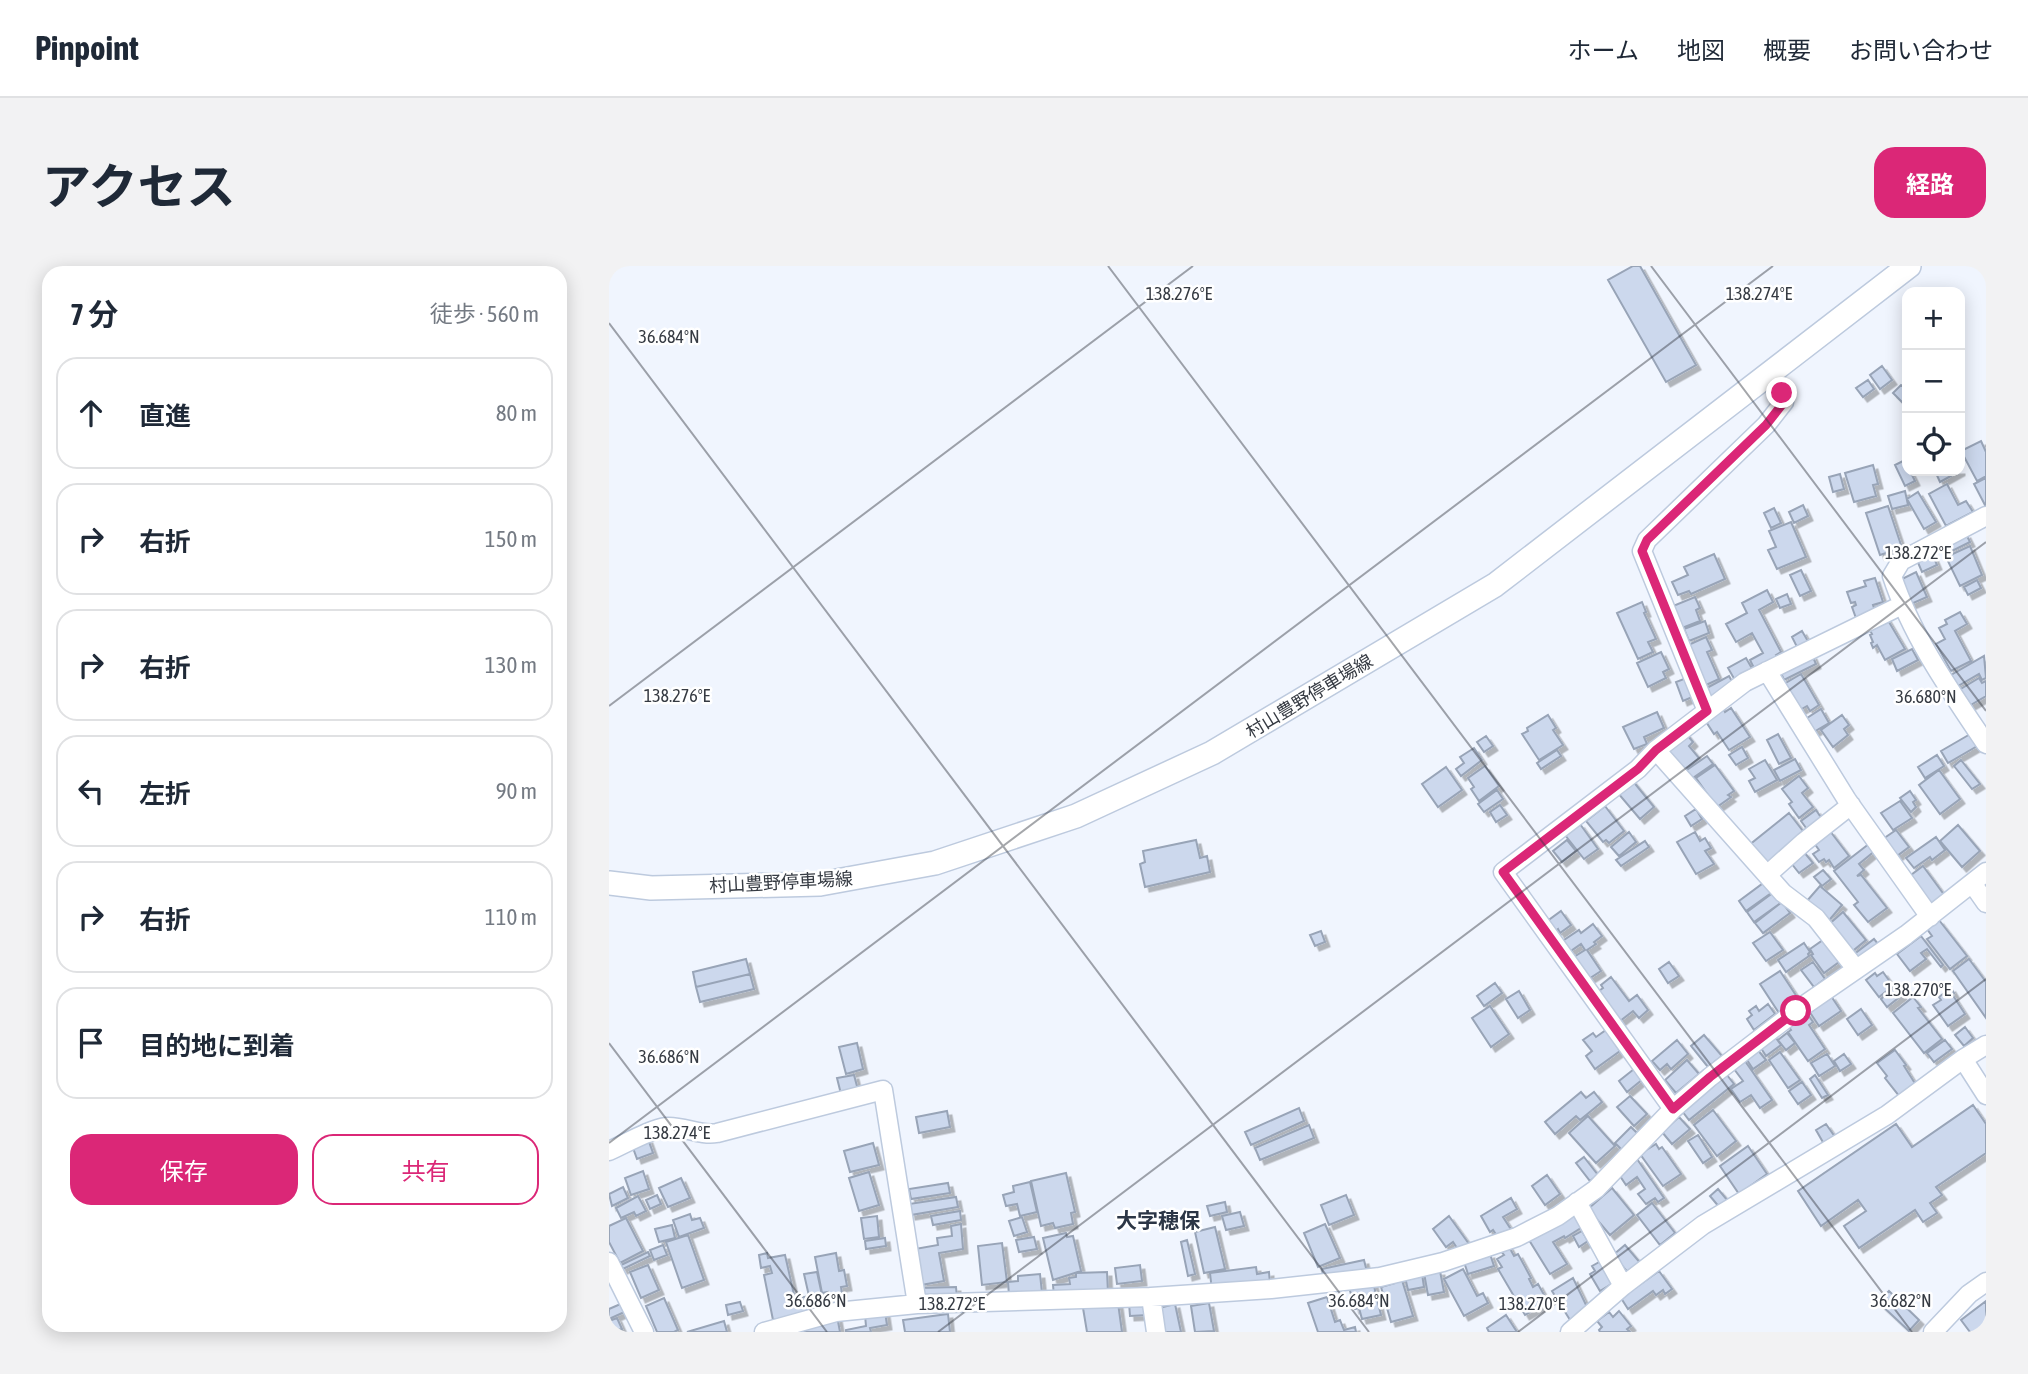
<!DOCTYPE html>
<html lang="ja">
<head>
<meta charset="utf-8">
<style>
  body { margin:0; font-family:"Asap Condensed","Noto Sans JP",sans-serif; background:#f2f2f3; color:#1f2937 }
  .controls { position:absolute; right:21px; top:21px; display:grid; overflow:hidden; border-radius:14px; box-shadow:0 4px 18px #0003 }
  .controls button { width:63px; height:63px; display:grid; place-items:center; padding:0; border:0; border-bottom:2px solid #e0e1e3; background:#fff; color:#1f2937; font:35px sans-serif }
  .stop { position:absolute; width:21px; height:21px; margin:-16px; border:5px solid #db2777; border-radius:50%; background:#fff }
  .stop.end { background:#db2777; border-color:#fff; box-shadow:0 2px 7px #0008 }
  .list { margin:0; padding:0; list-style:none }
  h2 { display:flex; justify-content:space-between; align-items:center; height:91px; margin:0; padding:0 28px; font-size:30px }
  h2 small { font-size:23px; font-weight:400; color:#747a83 }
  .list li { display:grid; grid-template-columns:46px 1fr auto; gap:21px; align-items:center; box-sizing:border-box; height:112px; margin:0 14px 14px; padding:0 14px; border:2px solid #e0e1e3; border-radius:21px }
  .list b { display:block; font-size:26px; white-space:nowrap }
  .list em { font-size:23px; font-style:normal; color:#747a83 }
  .actions { display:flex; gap:14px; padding:21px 28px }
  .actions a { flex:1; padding:16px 0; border:2px solid #db2777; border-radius:21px; text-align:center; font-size:24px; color:#db2777 }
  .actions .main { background:#db2777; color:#fff }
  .icon { flex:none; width:38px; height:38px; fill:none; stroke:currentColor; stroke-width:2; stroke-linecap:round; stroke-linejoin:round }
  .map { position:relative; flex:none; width:1377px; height:1066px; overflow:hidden; border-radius:21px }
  header { display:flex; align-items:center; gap:42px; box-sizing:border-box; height:98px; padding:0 35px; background:#fff; border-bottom:2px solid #e0e1e3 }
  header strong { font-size:33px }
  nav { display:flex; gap:38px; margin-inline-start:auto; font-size:24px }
  .intro { display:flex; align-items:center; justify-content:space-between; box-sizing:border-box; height:168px; padding:0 42px }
  h1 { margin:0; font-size:49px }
  .button { padding:18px 32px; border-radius:21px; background:#db2777; color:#fff; font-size:24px; font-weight:700 }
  main { display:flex; gap:42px; padding:0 42px }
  aside { flex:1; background:#fff; border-radius:21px; box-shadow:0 4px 18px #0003 }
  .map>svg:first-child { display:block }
  .building { fill:#ccd8ed; stroke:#98a4b7; stroke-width:2; filter:url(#shadow) }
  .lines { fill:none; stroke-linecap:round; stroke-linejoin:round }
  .minor-casing { stroke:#bdcade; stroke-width:21 }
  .major-casing { stroke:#bdcade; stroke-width:26 }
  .minor { stroke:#fff; stroke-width:18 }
  .major { stroke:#fff; stroke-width:23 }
  .route { stroke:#db2777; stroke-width:9 }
  .ticks { fill:none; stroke:#353a42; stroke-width:2; stroke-opacity:0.45 }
  .labels { text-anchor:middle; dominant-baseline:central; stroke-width:5; stroke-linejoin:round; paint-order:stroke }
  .street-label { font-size:18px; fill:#353a42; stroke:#fff }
  .quarter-label { font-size:21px; font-weight:bold; fill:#2c3646; stroke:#fff }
  .ticks-label { font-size:18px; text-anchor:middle; fill:#353a42; stroke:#fff; stroke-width:5; stroke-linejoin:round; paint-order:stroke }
</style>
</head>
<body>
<header>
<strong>Pinpoint</strong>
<nav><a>ホーム</a><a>地図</a><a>概要</a><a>お問い合わせ</a></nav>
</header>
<div class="intro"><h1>アクセス</h1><a class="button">経路</a></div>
<main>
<aside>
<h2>7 分<small>徒歩 · 560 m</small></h2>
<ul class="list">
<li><svg class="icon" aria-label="ahead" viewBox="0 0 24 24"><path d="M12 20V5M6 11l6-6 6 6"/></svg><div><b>直進</b></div><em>80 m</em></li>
<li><svg class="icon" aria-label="right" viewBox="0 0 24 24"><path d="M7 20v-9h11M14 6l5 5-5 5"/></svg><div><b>右折</b></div><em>150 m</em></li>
<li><svg class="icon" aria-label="right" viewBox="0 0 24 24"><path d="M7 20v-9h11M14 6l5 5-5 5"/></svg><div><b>右折</b></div><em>130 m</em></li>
<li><svg class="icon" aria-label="left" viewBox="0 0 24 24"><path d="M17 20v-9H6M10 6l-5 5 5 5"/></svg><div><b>左折</b></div><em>90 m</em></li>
<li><svg class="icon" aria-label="right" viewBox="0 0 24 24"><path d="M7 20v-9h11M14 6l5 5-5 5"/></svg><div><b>右折</b></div><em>110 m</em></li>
<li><svg class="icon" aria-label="arrive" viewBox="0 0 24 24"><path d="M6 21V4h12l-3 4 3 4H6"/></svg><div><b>目的地に到着</b></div></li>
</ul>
<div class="actions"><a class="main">保存</a><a>共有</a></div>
</aside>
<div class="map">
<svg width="1377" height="1066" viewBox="0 0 1377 1066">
  <defs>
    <filter id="shadow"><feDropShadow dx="4.5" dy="4.5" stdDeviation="0" flood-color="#0004"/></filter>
  </defs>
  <rect width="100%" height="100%" fill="#f0f5fe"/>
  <path class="building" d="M1024,0H1031L1087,99L1057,116L999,14Z
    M1273,100L1283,114L1271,123L1261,109Z
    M1259,114L1265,123L1254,131L1247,122Z
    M1292,119L1298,124V141L1284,127Z
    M1372,175L1377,186V210L1368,215L1352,185Z
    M1296,194L1298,205H1301L1306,215L1296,220L1286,199Z
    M1264,199L1269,218L1264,219L1267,230L1245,236L1236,207Z
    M1351,204V205L1331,216L1326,205Z
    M1231,208L1235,223L1224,226L1220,211Z
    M1377,212V241L1365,218Z
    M1338,218L1349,239L1357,235L1364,246L1337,260L1320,228Z
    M1296,225L1299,239L1283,243L1279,230Z
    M1309,226L1327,256L1315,263L1298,233Z
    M1194,239L1199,250L1185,257L1180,246Z
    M1279,240L1293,282L1271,289L1257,247Z
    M1165,242L1172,257L1162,262L1155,247Z
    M1182,256L1197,291L1168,303L1159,284L1167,281L1160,265Z
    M1357,268L1361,276L1337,288L1332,279Z
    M1361,280L1373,309L1351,320L1337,291Z
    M1322,285L1328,299L1313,306L1307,292Z
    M1105,288L1116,313L1082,328L1080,325L1069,329L1063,316L1079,309L1075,301Z
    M1192,304L1202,325L1191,330L1181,309Z
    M1307,306L1318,331L1302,338L1291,314Z
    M1266,312L1274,336L1264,339L1267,348L1248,355L1243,341L1247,339L1246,336L1242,337L1238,326L1257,320L1255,315Z
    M1368,314L1372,322L1359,329L1355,321Z
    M1158,324L1164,336L1150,344L1172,386L1167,389L1170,394L1147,406L1141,394L1154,387L1143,367L1127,376L1117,358L1138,347L1133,337Z
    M1178,328L1182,338L1171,342L1167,333Z
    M1086,331L1091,342L1087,344L1091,355L1073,362L1064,340Z
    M1033,336L1037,346L1035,347L1047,373L1039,376L1044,386L1029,393L1008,347Z
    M1351,346L1358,358L1346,365L1362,395L1342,405L1327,378L1336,373L1330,362L1338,358L1336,354Z
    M1277,351L1296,383L1276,394L1268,379L1264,382L1262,377L1264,376L1261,369L1263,368L1259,361Z
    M1096,355L1100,367L1080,375L1075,363Z
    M1193,365L1200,377L1189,383L1183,371Z
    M1097,371L1103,384L1098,386L1110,413L1095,420L1077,380Z
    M1303,383L1309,394L1288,405L1283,393Z
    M1052,386L1060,403L1054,406L1057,412L1039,421L1028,397Z
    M1203,389L1207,398L1175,414L1171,405Z
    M1375,390L1377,412L1373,414L1370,408L1349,420L1342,409Z
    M1137,392L1145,406L1127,416L1119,402Z
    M1192,408L1210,439L1201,445L1198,440L1191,444L1175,418Z
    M1120,410L1125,419L1099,434L1094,424Z
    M1080,411L1088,429L1074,435L1067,416Z
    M1370,412L1373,417L1377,415V430L1360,440L1350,424Z
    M1112,439L1116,446L1122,442L1141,471L1120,484L1108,466L1105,468L1094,451Z
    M1212,443L1220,457L1203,467L1195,454Z
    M1048,446L1055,462L1035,471L1038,478L1025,483L1014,461Z
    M939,449L947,462L944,464L954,479L930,494L913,468L919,465L918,462Z
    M1233,449L1240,459L1235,463L1239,469L1224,481L1212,464Z
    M1075,465L1084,476L1080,480L1090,492L1073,506L1054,483Z
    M1363,467L1370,479L1339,497L1332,485Z
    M1169,468L1182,492L1170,498L1158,474Z
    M877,470L884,480L875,486L868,476Z
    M1133,481L1139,492L1127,499L1120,489Z
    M865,482L873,494L852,510L847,503L855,497L851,491Z
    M948,484L952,490L932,503L928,497Z
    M1328,489L1335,500L1316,512L1309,501Z
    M1098,490L1104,498L1078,516L1072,508Z
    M1186,493L1192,504L1171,515L1165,504Z
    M1156,494L1168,514L1146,526L1140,515L1146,512L1140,503Z
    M1352,494L1371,518L1363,523L1345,500Z
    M1106,499L1125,525L1119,529L1122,531L1108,541L1095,532L1099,529L1087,512Z
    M876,500L890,520L870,535L862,523L865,521L859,512Z
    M837,501L853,524L829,541L813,518Z
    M1330,504L1351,533L1331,548L1310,519Z
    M1190,510L1199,522L1193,527L1204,541L1190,552L1180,538L1183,536L1173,523Z
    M1023,514L1045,541L1031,553L1008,526Z
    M888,524L894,533L875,546L869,538Z
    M1301,525L1307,534L1304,536L1307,541L1302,546L1291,532Z
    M1291,535L1303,552L1284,564L1272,547Z
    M891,539L898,549L887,556L881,546Z
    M996,540L1015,565L1000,577L997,574L994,576L977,555Z
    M1087,543L1093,553L1082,560L1076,550Z
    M1207,544L1215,556L1200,566L1192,555Z
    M1180,547L1197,569L1157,602L1139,580Z
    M971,558L989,583L975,593L956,569Z
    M1349,559L1371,585L1353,601L1331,575Z
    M1287,564L1300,581L1284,593L1271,575Z
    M1221,565L1240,590L1225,602L1220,594L1217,596L1215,593L1210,596L1204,588L1210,584L1205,577Z
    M1020,566L1027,576L1010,590L1002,581Z
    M1086,566L1091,575L1096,572L1102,582L1096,585L1105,598L1087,608L1068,576Z
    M1327,571L1336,584L1323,594L1321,591L1305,602L1297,592Z
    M587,574L591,592L598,590L601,606L536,621L531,598L536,596L534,585Z
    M958,574L967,585L953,596L944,585Z
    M1036,575L1040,581L1012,600L1007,594Z
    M1261,577L1267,584L1250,598L1255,604L1248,610L1252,609L1278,642L1259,656L1245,639L1249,636L1225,605Z
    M1195,586L1204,597L1190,607L1182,597Z
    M1314,600L1336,630L1320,642L1298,612Z
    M1214,604L1222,613L1213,620L1205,611Z
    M1157,615L1165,625L1137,645L1130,635Z
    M1211,620L1233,639L1217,658L1197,636Z
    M1165,626L1173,636L1145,656L1138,646Z
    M1173,636L1181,647L1154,667L1146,657Z
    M952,645L962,659L951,667L949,663L945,666L937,656Z
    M1234,646L1257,674L1240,688L1218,660Z
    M1330,654L1358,690L1341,703L1318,673L1323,670L1318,663Z
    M984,658L993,670L985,676L987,678L978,684L992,705L975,716L960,694L976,684L972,678L956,689L949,678L970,664L972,667Z
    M712,665L716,676L706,680L701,669Z
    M1161,666L1174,684L1157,695L1144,677Z
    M1312,670L1334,699L1332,701L1318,683L1312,687L1317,693L1301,705L1288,688Z
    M1265,673L1270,679L1248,695L1244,689Z
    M1214,674L1230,696L1215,707L1202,689L1204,688L1201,683Z
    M1195,677L1201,686L1199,688L1200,690L1177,706L1169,694Z
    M137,693L141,708L87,721L84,706Z
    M1360,693L1377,716V752L1344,705Z
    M1060,696L1070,710L1059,717L1050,703Z
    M1204,696L1216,713L1205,721L1192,704Z
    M1171,705L1190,734L1170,747L1151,718Z
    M1274,706L1284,720L1270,731L1257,714L1266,707L1268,710Z
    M141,708L145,723L91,736L87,721Z
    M1002,711L1020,735L1028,729L1039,744L1030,752L1024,745L1006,759L987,727L994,722L992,719Z
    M886,717L893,727L875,740L868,730Z
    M1286,721L1293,729L1278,741L1272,733Z
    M1342,722L1345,727L1343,728L1356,748L1339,760L1324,739L1332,734L1330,731Z
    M910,725L921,744L909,752L897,733Z
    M1222,730L1232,745L1210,760L1200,745Z
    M1304,731L1312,741L1309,742L1333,773L1315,787L1284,747Z
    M1159,738L1166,748L1145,764L1138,753L1143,749L1140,745L1147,740L1150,745Z
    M881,740L900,768L882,781L863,752Z
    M1252,743L1263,759L1249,769L1238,753Z
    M1197,746L1204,756L1200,759L1216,783L1199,795L1179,766L1182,764L1178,758Z
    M1356,761L1364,772L1355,780L1346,769Z
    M997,764L1011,785L986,803L977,790L983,785L974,774L984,767L987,771Z
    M1178,767L1186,777L1177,784L1169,774Z
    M1164,768L1172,779L1157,790L1150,779Z
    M1095,769L1113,790L1099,801L1082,780Z
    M1068,774L1079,788L1062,803L1058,798L1051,804L1043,795Z
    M1336,774L1343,783L1325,796L1318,787Z
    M248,777L254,803L237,808L230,781Z
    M1148,783L1157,794L1144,803L1136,791Z
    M1286,784L1297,799L1295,800L1307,819L1291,831L1276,812L1278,810L1268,797Z
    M1171,786L1191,814L1179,822L1160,794Z
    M1218,788L1226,800L1210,810L1202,797Z
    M1235,788L1242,798L1231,805L1225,795Z
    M1078,794L1090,808L1067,827L1056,814Z
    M1136,795L1163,834L1151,842L1142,829L1131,836L1122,823L1134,815L1125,803Z
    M1025,803L1034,813L1018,826L1010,815Z
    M245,809L249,824L232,828L228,812Z
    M1118,809L1125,818L1080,854L1073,845Z
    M1206,809L1219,829L1213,832L1201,813Z
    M1193,816L1202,829L1189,838L1180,825Z
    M972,826L977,832L985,826L993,836L971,854L967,850L946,868L936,856Z
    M1021,830L1038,848L1025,860L1008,841Z
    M1364,839L1377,858V887L1327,921L1333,929L1321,937L1328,947L1314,956L1306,944L1250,982L1235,960L1257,945L1249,934L1212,960L1189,925L1287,858L1303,881Z
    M690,842L695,855L642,879L636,866Z
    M1104,844L1127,875L1108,890L1085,859Z
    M338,845L341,861L310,867L307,851Z
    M979,850L1006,880L987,897L960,867Z
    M1070,851L1081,863L1063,878L1053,866Z
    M1217,858L1226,871L1215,878L1207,864Z
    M700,859L705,872L651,894L646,882Z
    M1022,861L1031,870L1015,886L1006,877Z
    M1089,869L1103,891L1094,897L1079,875Z
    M39,873L44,887L28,893L23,879Z
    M264,877L270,899L241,906L235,885Z
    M1047,878L1050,883L1053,881L1072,908L1054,920L1031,888Z
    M1139,880L1158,908L1130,928L1111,900Z
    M975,891L989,909L981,915L967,897Z
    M1028,893L1055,932L1049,936L1046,932L1037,938L1029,928L1036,923L1028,911L1017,919L1009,907Z
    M34,905L40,923L22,929L16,912Z
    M260,906L270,939L250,945L240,912Z
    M457,907L466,946L462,947L464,958L446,962L444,957L432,960L422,915Z
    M938,909L951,928L936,939L923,920Z
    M72,912L81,932L59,941L50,922Z
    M421,916L428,946L411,950L408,938L397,940L394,929L405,926L404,920Z
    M339,917L341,927L302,933L300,923Z
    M14,921L19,932L3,940L0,928Z
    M1003,922L1025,949L1001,969L979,943Z
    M1109,923L1119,935L1111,942L1101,930Z
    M48,929L52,938L41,943L37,934Z
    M737,929L745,949L720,959L712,939Z
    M29,930L37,945L27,950L25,946L12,952L7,942Z
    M347,931L349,941L302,949L300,938Z
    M902,932L908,943L894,951L903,965L890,973L884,964L881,966L872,950Z
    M616,936L618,946L601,950L598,940Z
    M1043,937L1066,967L1051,979L1028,949Z
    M351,945L352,954L324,959L322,950Z
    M966,945L975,960L956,972L955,970L944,976L958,998L941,1008L920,974Z
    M631,946L635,960L617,964L613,950Z
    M81,948L83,954L91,952L95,962L70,971L64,954Z
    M268,950L270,971L255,973L252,952Z
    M840,950L860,978L850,985L844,976L837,981L824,963Z
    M413,951L418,966L405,970L400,955Z
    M17,952L34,985L11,997L0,976V960Z
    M352,958L354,983L330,987L335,1015L312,1019L306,983L329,979L328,972L343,970L342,960Z
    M716,958L731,992L709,1001L695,967Z
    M63,959L66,972L50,976L46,963Z
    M606,961L616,1003L595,1007L586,966Z
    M973,965L979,975L970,981L964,970Z
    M457,967L458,971L464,970L472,1005L444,1014L434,972Z
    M79,969L95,1014L73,1022L57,976Z
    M425,971L428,983L410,986L407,974Z
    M276,972L277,980L257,983L256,975Z
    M578,974L586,1008L579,1010L572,976Z
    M393,977L398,1016L373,1019L369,980Z
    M54,979L58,989L45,994L41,984Z
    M899,979L905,990L909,988L922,1012L920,1013L924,1021L929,1018L939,1036L916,1049L889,1003L893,1001L888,993L895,989L891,984Z
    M1016,979L1033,999L1021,1009L1004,989Z
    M39,986L41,990L14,1003L12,999Z
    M158,987L159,992L176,989L186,1033L200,1030L195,1008L208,1006L216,1043L164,1054L155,1009L163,1007L161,1000L152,1002L150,989Z
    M227,987L230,1005L235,1004L238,1020L232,1021L233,1027L220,1030L219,1026L213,1027L206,991Z
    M881,988L885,1000L859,1008L855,996Z
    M755,994L758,1006L715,1015L713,1003Z
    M992,995L1004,1017L991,1025L981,1008L986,1005L983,1000Z
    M39,999L50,1024L32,1032L21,1006Z
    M531,999L533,1015L508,1018L506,1002Z
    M647,1001L648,1008L660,1006L661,1019L603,1025L601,1007Z
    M854,1003L868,1030L874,1027L879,1037L855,1050L835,1013Z
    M831,1005L835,1026L819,1029L815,1007Z
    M1050,1005L1063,1023L1056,1028L1054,1024L1047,1029L1044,1025L1019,1043L1012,1032Z
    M498,1006L499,1027L445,1030L444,1019L461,1018L460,1012L467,1011V1007Z
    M431,1008L433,1027L400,1030L399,1016L409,1015V1010Z
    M813,1008L815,1021L799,1024L796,1011Z
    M792,1011L804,1050L782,1056L772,1021L786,1017L785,1013Z
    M964,1012L979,1043L961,1054L943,1025Z
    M764,1016L772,1049L753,1053L750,1042L746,1043L740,1021Z
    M347,1021L348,1032L312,1034L311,1022Z
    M1280,1025L1310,1054L1300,1065L1269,1036Z
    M718,1031L726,1056L731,1054L735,1064L746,1061L747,1066H709L699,1037Z
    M55,1032L69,1064L65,1066H48L37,1040Z
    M1377,1035V1066H1361L1352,1054Z
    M16,1036L20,1044L0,1053V1043Z
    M131,1036L134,1045L119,1049L117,1039Z
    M539,1036V1049L521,1050L520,1037Z
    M509,1037L513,1066H478L474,1042Z
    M600,1037L605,1065L586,1066L582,1040Z
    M566,1038L572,1066H555L550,1042Z
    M1010,1045L1022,1060L1018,1063L1021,1066H991L990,1064L993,1061L988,1055L1000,1046L1004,1051Z
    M276,1046L278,1059L261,1062L262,1066H237V1064L257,1060L256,1049Z
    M339,1048L341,1066H296L294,1054Z
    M897,1049L908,1066H880L878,1062Z
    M228,1050L231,1066H191L189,1059Z
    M8,1052L13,1063L0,1066V1055Z
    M115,1055L118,1066H78Z"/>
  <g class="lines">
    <g class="minor-casing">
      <path id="minor" d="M1377,250L1292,295L1283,310C1303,371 1342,426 1377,478
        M1158,405L1238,534L1321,651
        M1098,445L1033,285L1038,274L1157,159L1175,136L1173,127L1159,111
        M1047,484L1174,627L1207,652L1247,703
        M1158,609L1195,576L1242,539
        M1363,617L1377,637
        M1354,793L1377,829
        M1064,843L894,606L1029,503L1047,484L1136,416L1293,339
        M0,885C16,878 41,863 58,861C75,860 91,870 108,867L274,824L308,1038
        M968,936L1014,1020
        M0,996L35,1066
        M542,1031L547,1066
        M155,1066L227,1046L308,1038L542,1031L662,1023L771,1011L834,996L908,971L949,950L987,923L1064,843L1101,811L1187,745L1297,669L1377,606
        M961,1066L1014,1020L1094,959L1278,849L1354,793L1377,779
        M1324,1066L1360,1028L1377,1016"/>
    </g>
    <g class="major-casing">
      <path id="major" d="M0,617L42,622L211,618L326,597L467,550L603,487L886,319L1300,0"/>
    </g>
    <use href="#minor" class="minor"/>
    <use href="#major" class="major"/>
  </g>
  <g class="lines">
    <path class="route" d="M1173,127L1175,136L1157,159L1038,274L1033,285L1098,445L1047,484L1029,503L894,606L1064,843L1101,811L1187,745"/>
  </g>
  <path class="ticks" d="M499,0L1303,1066M1042,0L1377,445M0,3L5,0M0,57L760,1066M0,440L584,0M0,777L218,1066M0,877L1164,0M329,1066L1377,276M909,1066L1377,713"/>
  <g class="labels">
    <g class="street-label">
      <text transform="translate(700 430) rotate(-31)">村山豊野停車場線</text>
      <text transform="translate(172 616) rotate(-3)">村山豊野停車場線</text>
    </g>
    <g class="quarter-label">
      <text x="549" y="954">大字穂保</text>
    </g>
  </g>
  <g class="ticks-label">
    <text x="570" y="34">138.276°E</text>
    <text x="1150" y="34">138.274°E</text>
    <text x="60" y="77">36.684°N</text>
    <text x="1309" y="293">138.272°E</text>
    <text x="68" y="436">138.276°E</text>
    <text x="1317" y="437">36.680°N</text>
    <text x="1309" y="730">138.270°E</text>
    <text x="60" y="797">36.686°N</text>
    <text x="68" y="873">138.274°E</text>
    <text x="207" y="1041">36.686°N</text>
    <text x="750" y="1041">36.684°N</text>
    <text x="1292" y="1041">36.682°N</text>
    <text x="343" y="1044">138.272°E</text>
    <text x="923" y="1044">138.270°E</text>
  </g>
</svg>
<div class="controls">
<button>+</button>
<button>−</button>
<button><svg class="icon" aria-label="locate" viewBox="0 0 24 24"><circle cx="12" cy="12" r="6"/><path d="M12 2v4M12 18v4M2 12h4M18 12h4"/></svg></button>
</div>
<div class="stop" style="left:1187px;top:745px"></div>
<div class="stop end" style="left:1173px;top:127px"></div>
</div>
</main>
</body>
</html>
